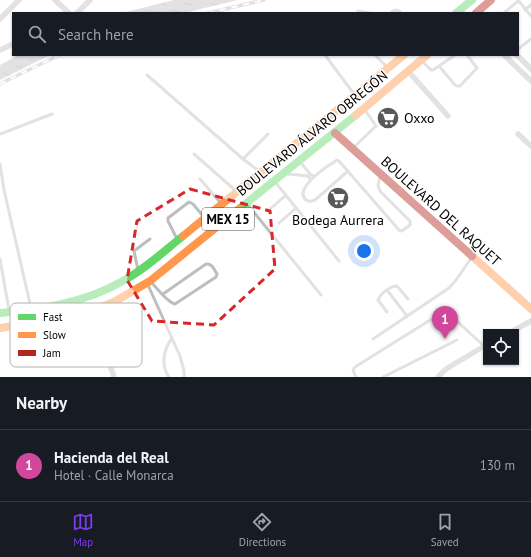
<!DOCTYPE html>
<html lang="en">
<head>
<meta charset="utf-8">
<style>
  body { margin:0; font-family:"PT Sans",sans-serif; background:#20242c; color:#f1f3f6 }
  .controls { position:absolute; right:12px; bottom:12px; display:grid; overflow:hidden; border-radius:0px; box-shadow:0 1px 3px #0004 }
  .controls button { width:36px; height:36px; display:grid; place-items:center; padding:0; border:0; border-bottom:1px solid #363941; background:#171b24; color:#f1f3f6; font:20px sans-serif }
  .you { position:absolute; left:364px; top:251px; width:14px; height:14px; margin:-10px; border:3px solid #fff; border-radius:50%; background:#1a73e8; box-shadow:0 0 0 6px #1a73e833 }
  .badge { display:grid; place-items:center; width:26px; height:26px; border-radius:50%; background:#7c3aed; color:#fff; font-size:13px; font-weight:700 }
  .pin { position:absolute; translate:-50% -33px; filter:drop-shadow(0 1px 2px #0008) }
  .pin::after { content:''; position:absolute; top:21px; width:14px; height:12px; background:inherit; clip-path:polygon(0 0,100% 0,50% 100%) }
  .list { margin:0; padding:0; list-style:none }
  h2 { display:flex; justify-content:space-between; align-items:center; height:52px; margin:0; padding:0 16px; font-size:17px }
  h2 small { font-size:13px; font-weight:400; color:#9ea1a6 }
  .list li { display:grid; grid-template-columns:26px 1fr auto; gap:12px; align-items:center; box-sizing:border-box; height:72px; padding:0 16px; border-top:1px solid #363941 }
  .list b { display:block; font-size:15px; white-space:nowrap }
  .list p { margin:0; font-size:13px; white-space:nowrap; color:#9ea1a6 }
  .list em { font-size:13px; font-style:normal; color:#9ea1a6 }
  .icon { flex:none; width:22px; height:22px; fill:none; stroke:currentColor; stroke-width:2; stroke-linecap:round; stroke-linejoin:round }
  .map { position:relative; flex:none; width:531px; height:377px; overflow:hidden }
  .search { position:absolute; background:#171b24; box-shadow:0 1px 3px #0004; left:12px; right:12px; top:12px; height:44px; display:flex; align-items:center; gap:10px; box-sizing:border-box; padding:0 14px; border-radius:0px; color:#9ea1a6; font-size:15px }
  .sheet { height:124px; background:#171b24 }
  nav { display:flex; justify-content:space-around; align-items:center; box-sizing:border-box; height:56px; border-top:1px solid #363941; background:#171b24; font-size:11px; color:#9ea1a6 }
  nav a { display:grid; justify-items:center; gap:2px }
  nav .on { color:#7c3aed }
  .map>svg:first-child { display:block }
  .water { fill:url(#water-ripples) }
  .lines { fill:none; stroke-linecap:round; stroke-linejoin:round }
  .lane { stroke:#bebebe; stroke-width:3 }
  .street { stroke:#bebebe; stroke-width:5.5 }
  .fast { stroke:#63d668; stroke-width:8 }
  .slow { stroke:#ff974d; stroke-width:8 }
  .jam { stroke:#b3261e; stroke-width:8 }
  .rail-casing { stroke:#bebebe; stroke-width:3.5 }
  .rail { stroke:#fff; stroke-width:2; stroke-dasharray:6; stroke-linecap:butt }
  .marked { fill:none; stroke:#d62828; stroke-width:3; stroke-dasharray:8 5; stroke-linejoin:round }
  .labels { text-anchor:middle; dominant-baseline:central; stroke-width:3; stroke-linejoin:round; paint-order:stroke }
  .shield { fill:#fff; stroke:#4c4c4c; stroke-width:1 }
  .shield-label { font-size:13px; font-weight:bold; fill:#000 }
  .poi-label { font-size:14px; fill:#000; stroke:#fff; text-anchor:start }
  .street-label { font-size:14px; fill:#000; stroke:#fff }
  .key { fill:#fff; stroke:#b2b2b2; stroke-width:1 }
  .key-label { font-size:11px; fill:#000 }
</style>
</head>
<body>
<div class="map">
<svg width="531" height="377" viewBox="0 0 531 377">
  <defs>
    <pattern id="water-ripples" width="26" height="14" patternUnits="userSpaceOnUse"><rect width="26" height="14" fill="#bebebe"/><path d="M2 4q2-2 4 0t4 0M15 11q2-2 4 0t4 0" fill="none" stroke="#a2a2a2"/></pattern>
  </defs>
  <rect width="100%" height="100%" fill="#fff"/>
  <path class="water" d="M174,0H238L184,13H122Z
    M19,55H50L0,80V65Z"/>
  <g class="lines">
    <path class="lane" d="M518,0L531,16
      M525,10L531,5
      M358,11L369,13
      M391,13C394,9 398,9 401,13
      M504,13L518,1
      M518,49L531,39
      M325,55L354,94
      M375,55L387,67
      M423,62L431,70H433L455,55
      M439,66L455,85L457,86H460L477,68L467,55
      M147,75L243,159L259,171
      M0,134L52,114
      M352,149L376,126L365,110
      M194,154L236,191
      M243,159L268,134
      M301,163L311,175L315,176
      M0,164L4,190L31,308
      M348,171L315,200C311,202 309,202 306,200C293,189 326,167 334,162L337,160L339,161L399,230L402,231L410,225V221L380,191L378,186L380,176
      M288,174L308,176L311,180
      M200,179L220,202
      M276,183L339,261
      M248,205L321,295
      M269,210L286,195
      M279,223L296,208
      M177,239L168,221V218L189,202L193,204L203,216
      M0,259L9,310
      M138,270L134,251L150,239
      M151,282C157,288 167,302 175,304L216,277L217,274C214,269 212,263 206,264L163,294
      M148,285L180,356L184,371V377
      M387,290L407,316
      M387,312L378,300C381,293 390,286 397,286L408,299
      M373,339L449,288L456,280L472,257
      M169,377C160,365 164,349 172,338
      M356,377L353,370L355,367L443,312L448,313L484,346
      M383,377L457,340"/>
    <path class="street" d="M55,0L69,13
      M77,13L90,0
      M0,19L19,0
      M0,50L13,44
      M504,55L531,81
      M517,55L531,69
      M408,71L448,116
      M518,134L531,146
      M91,310L114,377
      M511,332L531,321
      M438,377L446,369L486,345"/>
    <path class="fast" d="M456,13L472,0
      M239,209L356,115
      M0,313C42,309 84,303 121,282C144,270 163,252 183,236"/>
    <path class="slow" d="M356,115L427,55
      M183,236L404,55
      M472,256L531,309
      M0,328L34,323L68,317L90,311L114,302L150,281L239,209"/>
    <path class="jam" d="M476,13L491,0
      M335,133L472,256"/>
    <g class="rail-casing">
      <path id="rail" d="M208,13L264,0
        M0,84L22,73L60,55"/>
    </g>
    <use href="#rail" class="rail"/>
  </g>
  <path d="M0 0H531V377H0ZM190,189L270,211L275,269L214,325L152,321L127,280L137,221Z" fill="#fff" fill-opacity=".55" fill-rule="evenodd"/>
  <path class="marked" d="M190,189L270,211L275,269L214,325L152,321L127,280L137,221Z"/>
  <defs>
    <g id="supermarket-disc" transform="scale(1.15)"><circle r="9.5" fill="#595959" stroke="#fff"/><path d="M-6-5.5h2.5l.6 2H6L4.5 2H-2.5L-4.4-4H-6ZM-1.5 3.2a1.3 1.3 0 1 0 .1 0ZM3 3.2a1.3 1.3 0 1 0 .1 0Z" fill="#fff"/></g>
  </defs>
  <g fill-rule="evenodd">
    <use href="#supermarket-disc" x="388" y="118"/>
    <use href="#supermarket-disc" x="338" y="198"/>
  </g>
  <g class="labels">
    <rect class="shield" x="202" y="208" width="52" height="22" rx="3"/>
    <g class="shield-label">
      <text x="228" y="219">MEX 15</text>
    </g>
    <g class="poi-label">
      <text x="404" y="118">Oxxo</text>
      <text x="338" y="220" text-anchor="middle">Bodega Aurrera</text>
    </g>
    <g class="street-label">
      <text transform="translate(312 133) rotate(-39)">BOULEVARD ÁLVARO OBREGÓN</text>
      <text transform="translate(441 211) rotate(42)">BOULEVARD DEL RAQUET</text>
    </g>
  </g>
  <rect x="10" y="303" width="132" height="64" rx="6" class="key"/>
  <rect x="18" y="314" width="18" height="6" fill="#63d668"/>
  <rect x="18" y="332" width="18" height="6" fill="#ff974d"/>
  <rect x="18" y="350" width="18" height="6" fill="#b3261e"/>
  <g class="key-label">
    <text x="43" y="321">Fast</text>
    <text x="43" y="339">Slow</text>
    <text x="43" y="357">Jam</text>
  </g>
</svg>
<div class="controls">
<button><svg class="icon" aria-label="locate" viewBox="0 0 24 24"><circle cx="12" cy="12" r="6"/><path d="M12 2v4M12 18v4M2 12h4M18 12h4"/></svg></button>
</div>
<div class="you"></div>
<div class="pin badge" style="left:445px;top:339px;background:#d1479c">1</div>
<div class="search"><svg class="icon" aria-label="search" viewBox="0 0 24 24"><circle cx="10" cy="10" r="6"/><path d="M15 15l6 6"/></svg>Search here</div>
</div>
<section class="sheet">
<h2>Nearby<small></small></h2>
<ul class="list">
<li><span class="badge" style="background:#d1479c">1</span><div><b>Hacienda del Real</b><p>Hotel · Calle Monarca</p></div><em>130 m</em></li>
</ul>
</section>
<nav>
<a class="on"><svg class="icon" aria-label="map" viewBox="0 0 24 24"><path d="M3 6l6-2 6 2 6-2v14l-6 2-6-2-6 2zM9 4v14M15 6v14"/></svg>Map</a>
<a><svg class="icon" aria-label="directions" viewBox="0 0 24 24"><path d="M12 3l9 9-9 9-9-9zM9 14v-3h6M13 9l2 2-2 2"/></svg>Directions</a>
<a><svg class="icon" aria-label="saved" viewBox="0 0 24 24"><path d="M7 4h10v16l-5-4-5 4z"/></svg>Saved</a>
</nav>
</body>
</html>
